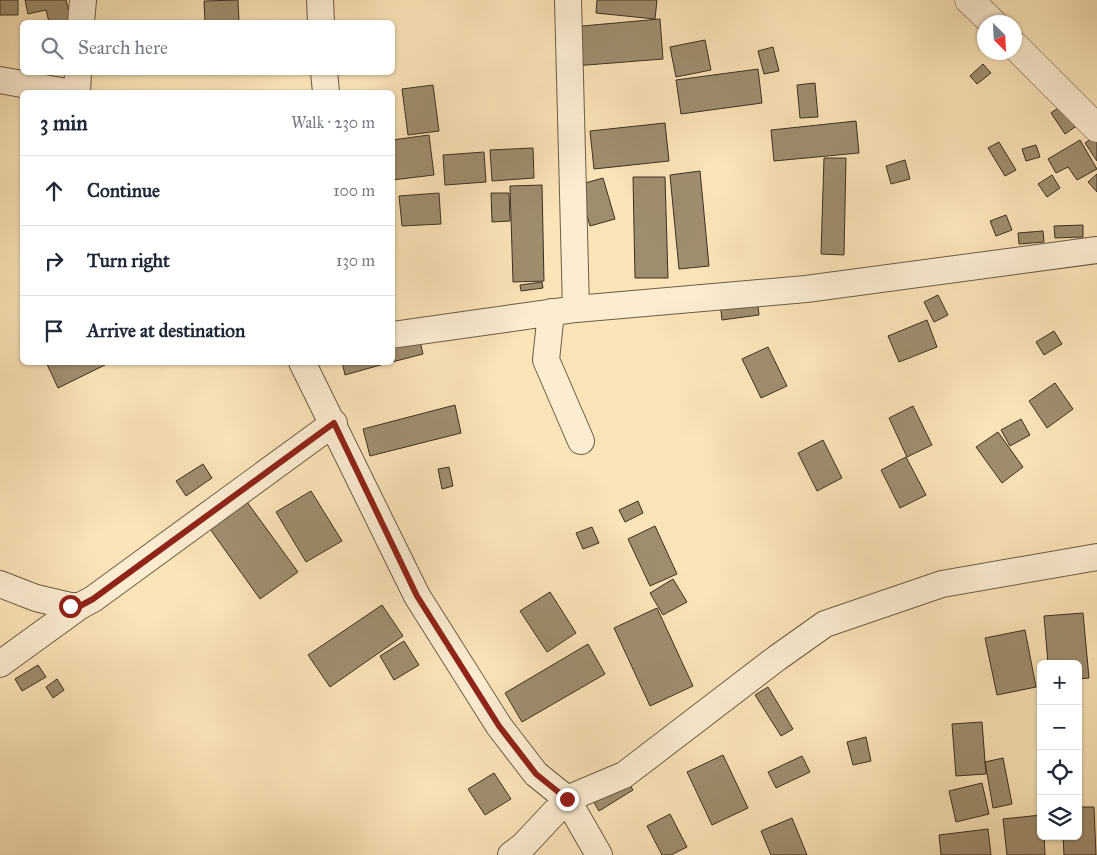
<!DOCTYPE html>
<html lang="en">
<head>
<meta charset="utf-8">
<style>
  body { margin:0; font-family:"IM FELL Great Primer",serif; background:#f2f2f3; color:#1f2937 }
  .controls { position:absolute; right:15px; bottom:15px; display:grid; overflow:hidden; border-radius:8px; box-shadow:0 1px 4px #0004 }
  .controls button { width:45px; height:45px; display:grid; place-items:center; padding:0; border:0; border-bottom:1px solid #e0e1e3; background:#fff; color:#1f2937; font:25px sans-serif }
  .compass { position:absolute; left:977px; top:15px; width:45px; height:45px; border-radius:50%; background:#fff; box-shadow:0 1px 4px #0004; rotate:156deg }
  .stop { position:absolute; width:15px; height:15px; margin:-11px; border:4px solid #8f2418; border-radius:50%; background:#fff }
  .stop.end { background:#8f2418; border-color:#fff; box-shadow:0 1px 5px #0008 }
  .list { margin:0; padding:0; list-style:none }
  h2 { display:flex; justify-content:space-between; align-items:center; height:65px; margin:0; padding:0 20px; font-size:21px }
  h2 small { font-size:16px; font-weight:400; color:#747a83 }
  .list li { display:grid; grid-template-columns:32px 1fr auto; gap:15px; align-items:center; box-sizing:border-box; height:70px; padding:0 20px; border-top:1px solid #e0e1e3 }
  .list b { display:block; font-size:19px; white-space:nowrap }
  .list em { font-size:16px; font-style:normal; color:#747a83 }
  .icon { flex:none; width:28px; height:28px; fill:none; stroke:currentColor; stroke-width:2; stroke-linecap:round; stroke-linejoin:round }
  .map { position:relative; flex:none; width:1097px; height:855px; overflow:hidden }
  .search { position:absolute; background:#fff; box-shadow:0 1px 4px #0004; left:20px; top:20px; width:375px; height:55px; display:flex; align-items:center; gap:12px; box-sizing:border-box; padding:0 18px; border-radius:8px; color:#747a83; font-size:19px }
  .panel { position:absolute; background:#fff; box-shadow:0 1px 4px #0004; left:20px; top:90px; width:375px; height:275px; border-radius:8px }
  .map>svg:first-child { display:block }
  .building { fill:#9f8e6e; stroke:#3d301e }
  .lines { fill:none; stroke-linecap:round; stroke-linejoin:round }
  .minor-casing { stroke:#6c5d44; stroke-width:28 }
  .tertiary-casing { stroke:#6c5d44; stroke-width:29 }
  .minor { stroke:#fcedd1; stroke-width:26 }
  .tertiary { stroke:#fcedd1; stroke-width:28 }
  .route { stroke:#8f2418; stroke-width:6 }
</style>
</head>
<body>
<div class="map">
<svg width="1097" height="855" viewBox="0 0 1097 855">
  <rect width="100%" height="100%" fill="#fae4b8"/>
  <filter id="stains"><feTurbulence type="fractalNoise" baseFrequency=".004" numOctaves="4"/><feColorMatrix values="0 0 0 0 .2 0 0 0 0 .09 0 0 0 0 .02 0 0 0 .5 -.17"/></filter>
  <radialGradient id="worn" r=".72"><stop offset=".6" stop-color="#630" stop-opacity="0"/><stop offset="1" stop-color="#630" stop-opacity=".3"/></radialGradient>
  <path class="building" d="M0,0H18V15H0Z
    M25,0H66L71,21L49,22L46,10L28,14Z
    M238,0L239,22H205L204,1Z
    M597,0H657L655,19L596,13Z
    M660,19L663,59L574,66L571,27Z
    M705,40L711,70L676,77L670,47Z
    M773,47L779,71L764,74L758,51Z
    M983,64L991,73L977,84L970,76Z
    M758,69L762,103L681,114L676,80Z
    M815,83L818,117L800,118L797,85Z
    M433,85L439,131L408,135L402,89Z
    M1064,104L1078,125L1065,134L1051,113Z
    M856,121L859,153L774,161L771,130Z
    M665,123L669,161L594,169L590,131Z
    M429,135L434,175L392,180V140Z
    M1097,135V161L1085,143Z
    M1080,140L1097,169L1077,180L1068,167L1056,173L1048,159Z
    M999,142L1016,170L1005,176L988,148Z
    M1036,145L1040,157L1026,161L1022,149Z
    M533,148L534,178L492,181L490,150Z
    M484,152L486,182L445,185L443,155Z
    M824,158H846L844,255L821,254Z
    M905,160L910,179L891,184L886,166Z
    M700,171L709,266L679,269L670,175Z
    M1097,174V192L1088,182Z
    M1052,175L1060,188L1047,197L1038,184Z
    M633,177H665L668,278H635Z
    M603,178L615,219L590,226L578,185Z
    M542,185L544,281L513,282L510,186Z
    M439,193L441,224L402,226L399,196Z
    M491,193H509L510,221L492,222Z
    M1006,215L1012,230L996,236L990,221Z
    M1083,225V237L1055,238L1054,226Z
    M1043,231L1044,242L1019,244L1018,233Z
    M542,282L543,288L521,291L520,285Z
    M938,295L948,315L934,322L924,302Z
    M757,297L759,315L722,320L720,302Z
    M927,320L937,347L899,362L888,336Z
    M1054,331L1062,344L1044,355L1036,342Z
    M419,337L423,354L392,362V344Z
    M768,347L787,386L761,398L742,359Z
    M46,362H111L58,388Z
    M342,362H391L345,375Z
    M1055,383L1073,409L1047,428L1029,401Z
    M455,405L461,433L370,456L363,429Z
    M913,406L932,445L907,457L889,418Z
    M1021,419L1030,435L1010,446L1001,430Z
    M998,432L1023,467L1002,483L976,447Z
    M823,440L842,478L817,491L798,453Z
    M906,457L926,495L900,508L881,470Z
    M203,464L212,478L186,496L176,481Z
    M449,467L453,486L442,489L438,469Z
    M311,491L342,541L306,562L276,512Z
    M638,501L643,513L625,522L619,510Z
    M247,502L298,572L260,599L210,529Z
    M655,526L677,574L650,586L628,539Z
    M592,527L599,543L583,549L576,533Z
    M673,579L687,602L663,615L650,593Z
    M550,592L576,633L547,652L520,611Z
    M382,605L403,636L330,687L308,655Z
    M657,608L693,686L650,706L614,628Z
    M1083,613L1089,678L1078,679V664H1048L1044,616Z
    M1025,630L1036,687L997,695L985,638Z
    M404,641L419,665L394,680L380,656Z
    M588,644L605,674L522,722L505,693Z
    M38,665L46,677L22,691L15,679Z
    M57,679L64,690L53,698L46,687Z
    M768,687L793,729L781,736L755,695Z
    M982,722L986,774L956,776L952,724Z
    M866,737L871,761L853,765L847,742Z
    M723,755L748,808L712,825L687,772Z
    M802,756L810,772L776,788L768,772Z
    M1003,758L1012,804L993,808L985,762Z
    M494,773L511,799L485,815L468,789Z
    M626,778L633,790L599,811L592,799Z
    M982,783L989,814L956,822L949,791Z
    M1078,807H1094L1096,855H1064L1063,836H1078Z
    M670,814L687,847L671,855H662L647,826Z
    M1041,815V836H1044L1045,855H1007L1003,819Z
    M792,818L807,855H771L761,831Z
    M988,829L991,855H941L939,835Z"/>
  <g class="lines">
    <g class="minor-casing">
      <path id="minor" d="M320,0L321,22
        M568,0L576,309
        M81,22L83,0
        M324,72L326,92
        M0,80L66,92
        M77,92L78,72
        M551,312L546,360L581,441
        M392,335L576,309L806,289L1097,250
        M302,362L417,596L499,726L536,774L567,799L599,855
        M0,584L36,598L70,606H80L93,599L334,423
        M0,664L80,606
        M511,855L523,846L567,799L624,775L777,658L825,624L942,584L1097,557"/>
    </g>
    <g class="tertiary-casing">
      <path id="tertiary" d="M969,0L992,22
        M1014,45L1097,128"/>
    </g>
    <use href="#minor" class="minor"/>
    <use href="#tertiary" class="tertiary"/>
  </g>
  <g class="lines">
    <path class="route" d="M70,606H80L93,599L334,423L417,596L499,726L536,774L567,799"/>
  </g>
  <rect width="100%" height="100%" filter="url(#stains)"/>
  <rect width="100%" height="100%" fill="url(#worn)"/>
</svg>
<div class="controls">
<button>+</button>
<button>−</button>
<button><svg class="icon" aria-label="locate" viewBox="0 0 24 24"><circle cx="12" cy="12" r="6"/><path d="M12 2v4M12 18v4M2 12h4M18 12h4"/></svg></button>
<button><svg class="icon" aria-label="layers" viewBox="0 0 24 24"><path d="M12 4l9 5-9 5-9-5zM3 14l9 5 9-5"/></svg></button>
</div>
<svg class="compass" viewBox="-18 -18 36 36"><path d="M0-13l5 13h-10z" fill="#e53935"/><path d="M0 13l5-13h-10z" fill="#747a83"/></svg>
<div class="stop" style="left:70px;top:606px"></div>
<div class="stop end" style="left:567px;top:799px"></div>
<div class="search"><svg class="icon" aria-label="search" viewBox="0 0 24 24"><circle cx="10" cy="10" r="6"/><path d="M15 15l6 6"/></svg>Search here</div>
<section class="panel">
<h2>3 min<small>Walk · 230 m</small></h2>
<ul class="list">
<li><svg class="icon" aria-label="ahead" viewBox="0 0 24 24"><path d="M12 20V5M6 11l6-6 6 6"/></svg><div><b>Continue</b></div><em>100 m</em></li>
<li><svg class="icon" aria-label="right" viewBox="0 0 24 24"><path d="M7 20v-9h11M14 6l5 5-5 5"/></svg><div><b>Turn right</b></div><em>130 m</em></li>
<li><svg class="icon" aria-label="arrive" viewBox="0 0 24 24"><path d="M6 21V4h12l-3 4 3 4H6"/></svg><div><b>Arrive at destination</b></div></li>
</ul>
</section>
</div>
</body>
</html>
